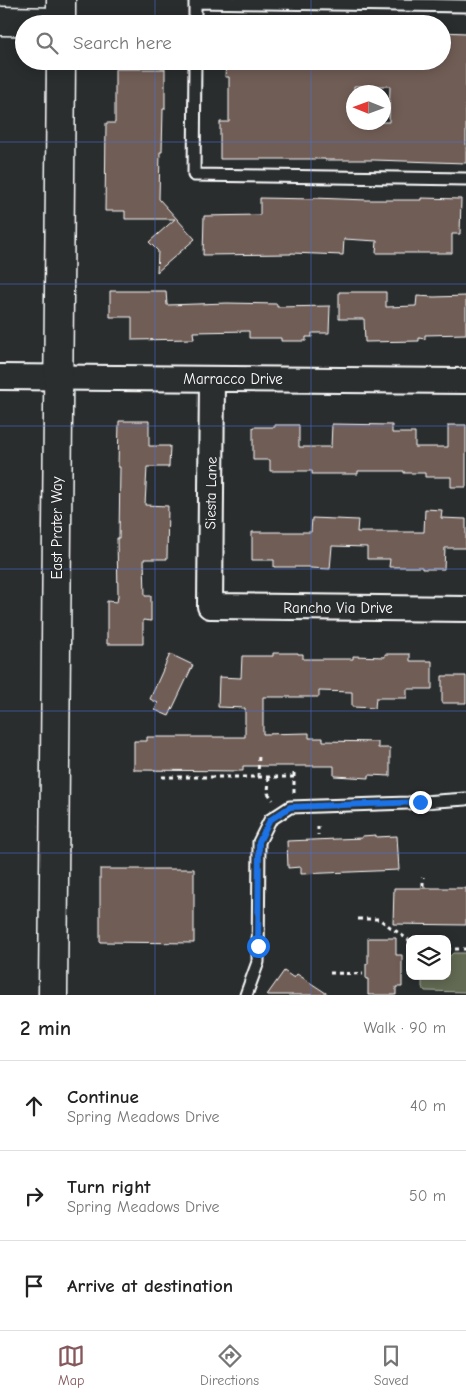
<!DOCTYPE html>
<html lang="en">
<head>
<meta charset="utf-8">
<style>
  body { margin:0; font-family:"Comic Neue",sans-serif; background:#f2f2f2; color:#222 }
  .controls { position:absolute; right:15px; bottom:15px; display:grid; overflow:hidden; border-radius:10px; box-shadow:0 2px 12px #0003 }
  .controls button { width:45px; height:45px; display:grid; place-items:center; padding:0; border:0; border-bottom:1px solid #e0e0e0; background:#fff; color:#222; font:25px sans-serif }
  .compass { position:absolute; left:346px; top:85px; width:45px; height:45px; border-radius:50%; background:#fff; box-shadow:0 2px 12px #0003; rotate:271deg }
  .stop { position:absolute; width:15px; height:15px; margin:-11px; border:4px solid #1a73e8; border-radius:50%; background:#fff }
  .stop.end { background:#1a73e8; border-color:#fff; box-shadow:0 1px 5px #0008 }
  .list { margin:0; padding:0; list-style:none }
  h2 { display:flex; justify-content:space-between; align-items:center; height:65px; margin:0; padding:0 20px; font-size:21px }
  h2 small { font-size:16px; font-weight:400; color:#767676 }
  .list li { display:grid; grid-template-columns:32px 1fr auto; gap:15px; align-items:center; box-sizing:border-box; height:90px; padding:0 20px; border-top:1px solid #e0e0e0 }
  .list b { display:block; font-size:19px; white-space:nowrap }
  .list p { margin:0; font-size:16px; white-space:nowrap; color:#767676 }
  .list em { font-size:16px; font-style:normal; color:#767676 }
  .icon { flex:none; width:28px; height:28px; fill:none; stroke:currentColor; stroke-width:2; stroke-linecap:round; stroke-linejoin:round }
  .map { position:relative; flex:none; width:466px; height:995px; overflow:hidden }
  .search { position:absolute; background:#fff; box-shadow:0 2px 12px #0003; left:15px; right:15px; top:15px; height:55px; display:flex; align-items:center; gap:12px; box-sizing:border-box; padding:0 18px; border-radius:28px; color:#767676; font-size:19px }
  .sheet { height:335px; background:#fff }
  nav { display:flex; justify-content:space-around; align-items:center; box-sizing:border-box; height:70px; border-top:1px solid #e0e0e0; background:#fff; font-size:14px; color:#767676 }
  nav a { display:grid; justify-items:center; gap:2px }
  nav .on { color:#85585c }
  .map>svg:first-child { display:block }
  .green { fill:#626b52; stroke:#b0b5a8 }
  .building { fill:#6f5d57; stroke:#fff; fill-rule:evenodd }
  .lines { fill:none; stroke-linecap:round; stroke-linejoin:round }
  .service-casing { stroke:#fff; stroke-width:15 }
  .minor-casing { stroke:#fff; stroke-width:28 }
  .tertiary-casing { stroke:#fff; stroke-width:31 }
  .secondary-casing { stroke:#fff; stroke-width:31 }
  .path { stroke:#fff; stroke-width:3; stroke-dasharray:4 4; stroke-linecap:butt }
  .service { stroke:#2a2d2e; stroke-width:11 }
  .minor { stroke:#2a2d2e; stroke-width:24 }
  .tertiary { stroke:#2a2d2e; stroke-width:28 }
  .secondary { stroke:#2a2d2e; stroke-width:28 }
  .route { stroke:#1a73e8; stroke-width:6 }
  .grid { fill:none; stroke:#4a71e0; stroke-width:1; stroke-opacity:0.55 }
  .labels { text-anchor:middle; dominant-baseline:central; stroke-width:4; stroke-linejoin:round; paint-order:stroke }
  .street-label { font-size:15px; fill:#fff; stroke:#2a2d2e }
</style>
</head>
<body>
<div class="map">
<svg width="466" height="995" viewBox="0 0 466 995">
  <rect width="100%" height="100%" fill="#2a2d2e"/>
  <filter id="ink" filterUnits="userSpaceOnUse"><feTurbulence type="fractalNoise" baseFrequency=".02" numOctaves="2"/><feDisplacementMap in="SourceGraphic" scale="10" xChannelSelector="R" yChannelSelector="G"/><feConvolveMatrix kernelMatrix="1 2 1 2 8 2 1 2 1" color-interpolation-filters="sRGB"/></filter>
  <g filter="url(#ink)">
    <path class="green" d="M453,953H466V992L425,991L422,987V976H447V959Z"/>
    <path class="building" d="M442,32L466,33V163L374,160H325V159H220V122H229V77H225L226,61H442ZM354,86H390L389,122H354Z
      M115,69H165V109H163L162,152H160L159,199L195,239L157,272L158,251L149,242L175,219H125V211H105L106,123H115Z
      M260,198L314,199V198L367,200H421V198L461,199L460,234H452V253H376L377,241L344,239L343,255L291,253V254L203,255L204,216L260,215Z
      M110,291H166L167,305L227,303L277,304V307L330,306L329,333H312V337H306V341H281V338H249V331L193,332L194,339L132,340V317H110Z
      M339,292H386V307L416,306L417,296L434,297L466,296V334L425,335V339L419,338V341L365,342L364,319H339Z
      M119,421H149V446H170L169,467H147L145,505L168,506L167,559H144L145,596H151V621L143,620V644H107V601L117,602L118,596L117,538H119L120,467H118Z
      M332,424L392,425V433H415V447H448V425H466V487H451V477H425V473H404V471H358V474H312V471H270V460H253V427H275V425H299V447H331Z
      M425,509L442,510L441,518L466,519V548H445L444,569H422V567H389L390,559H367V547L332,546L330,569L310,568V567H274V560H252V532H311L312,518L358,520L357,532H424Z
      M273,653H298V654H303V659H353V656L385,657V654H410V661H432V689H407V698H376L375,708L352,707V692L319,691V697H263V734L309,733V738H323V741L378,742V748H390V776L369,775V778L334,776V766H243V771L134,770V741H147V737H245V708L218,707L219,677L241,678L242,656H273Z
      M170,654L193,665L169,716L155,710L158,703L150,699Z
      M442,676H466V703H442Z
      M376,835V837L397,836L399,870L301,874V867L288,868L287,841L362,838V836Z
      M100,869H194V943L100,942Z
      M394,888H466V925L393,924Z
      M368,938H396V955H402V987H396V995H368V979H366V964H368Z
      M284,971L294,978L297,974L329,995H267Z"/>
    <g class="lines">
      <g class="service-casing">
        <path id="service" d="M195,24V2L466,6
          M195,61L194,175L466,179
          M246,995L258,962L259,842L270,820L290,807L408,803L466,799"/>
      </g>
      <g class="minor-casing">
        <path id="minor" d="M0,377L466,381
          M212,379L210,606L466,609"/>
      </g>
      <g class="tertiary-casing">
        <path id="tertiary" d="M0,21L61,22"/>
      </g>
      <g class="secondary-casing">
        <path id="secondary" d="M61,24V0
          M53,995L61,61"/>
      </g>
      <path class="path" d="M162,777H294
        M258,777L259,754
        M269,777L268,793L273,800
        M294,793V772
        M318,826V835
        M423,886V877
        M358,919H379L410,941
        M447,949H466
        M330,973L363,974"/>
      <use href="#service" class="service"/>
      <use href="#minor" class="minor"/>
      <use href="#tertiary" class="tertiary"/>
      <use href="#secondary" class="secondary"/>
    </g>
  </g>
  <g class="lines" filter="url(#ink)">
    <path class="route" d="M258,946L259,842L270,820L290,807L420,802"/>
  </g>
  <path class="grid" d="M155,0V24M311,0V24M155,61V995M311,61V995M0,142H466M0,284H466M0,426H466M0,569H466M0,711H466M0,853H466"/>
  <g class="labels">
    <g class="street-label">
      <text x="233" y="379">Marracco Drive</text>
      <text transform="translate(211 493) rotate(-89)">Siesta Lane</text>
      <text transform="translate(57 528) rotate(-90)">East Prater Way</text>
      <text x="338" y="608">Rancho Via Drive</text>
    </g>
  </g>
</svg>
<div class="controls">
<button><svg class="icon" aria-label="layers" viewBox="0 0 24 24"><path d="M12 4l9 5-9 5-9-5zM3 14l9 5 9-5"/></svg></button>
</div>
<svg class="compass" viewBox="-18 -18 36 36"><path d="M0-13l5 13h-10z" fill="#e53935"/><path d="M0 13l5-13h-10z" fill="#767676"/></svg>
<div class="stop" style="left:258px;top:946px"></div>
<div class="stop end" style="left:420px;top:802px"></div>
<div class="search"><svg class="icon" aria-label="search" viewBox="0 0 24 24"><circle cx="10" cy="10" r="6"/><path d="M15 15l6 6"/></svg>Search here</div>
</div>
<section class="sheet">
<h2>2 min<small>Walk · 90 m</small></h2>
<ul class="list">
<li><svg class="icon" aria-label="ahead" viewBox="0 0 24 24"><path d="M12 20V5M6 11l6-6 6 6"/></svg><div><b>Continue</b><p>Spring Meadows Drive</p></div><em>40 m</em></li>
<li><svg class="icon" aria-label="right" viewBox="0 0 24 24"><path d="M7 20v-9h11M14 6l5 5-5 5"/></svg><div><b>Turn right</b><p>Spring Meadows Drive</p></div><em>50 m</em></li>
<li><svg class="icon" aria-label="arrive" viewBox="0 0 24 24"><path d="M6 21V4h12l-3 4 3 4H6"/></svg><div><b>Arrive at destination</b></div></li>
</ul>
</section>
<nav>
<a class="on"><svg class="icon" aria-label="map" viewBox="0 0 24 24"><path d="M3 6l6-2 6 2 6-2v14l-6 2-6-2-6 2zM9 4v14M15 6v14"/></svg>Map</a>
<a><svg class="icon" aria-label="directions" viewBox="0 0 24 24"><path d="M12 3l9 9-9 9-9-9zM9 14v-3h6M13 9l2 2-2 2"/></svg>Directions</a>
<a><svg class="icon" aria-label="saved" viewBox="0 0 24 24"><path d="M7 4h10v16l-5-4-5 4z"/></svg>Saved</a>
</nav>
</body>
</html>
